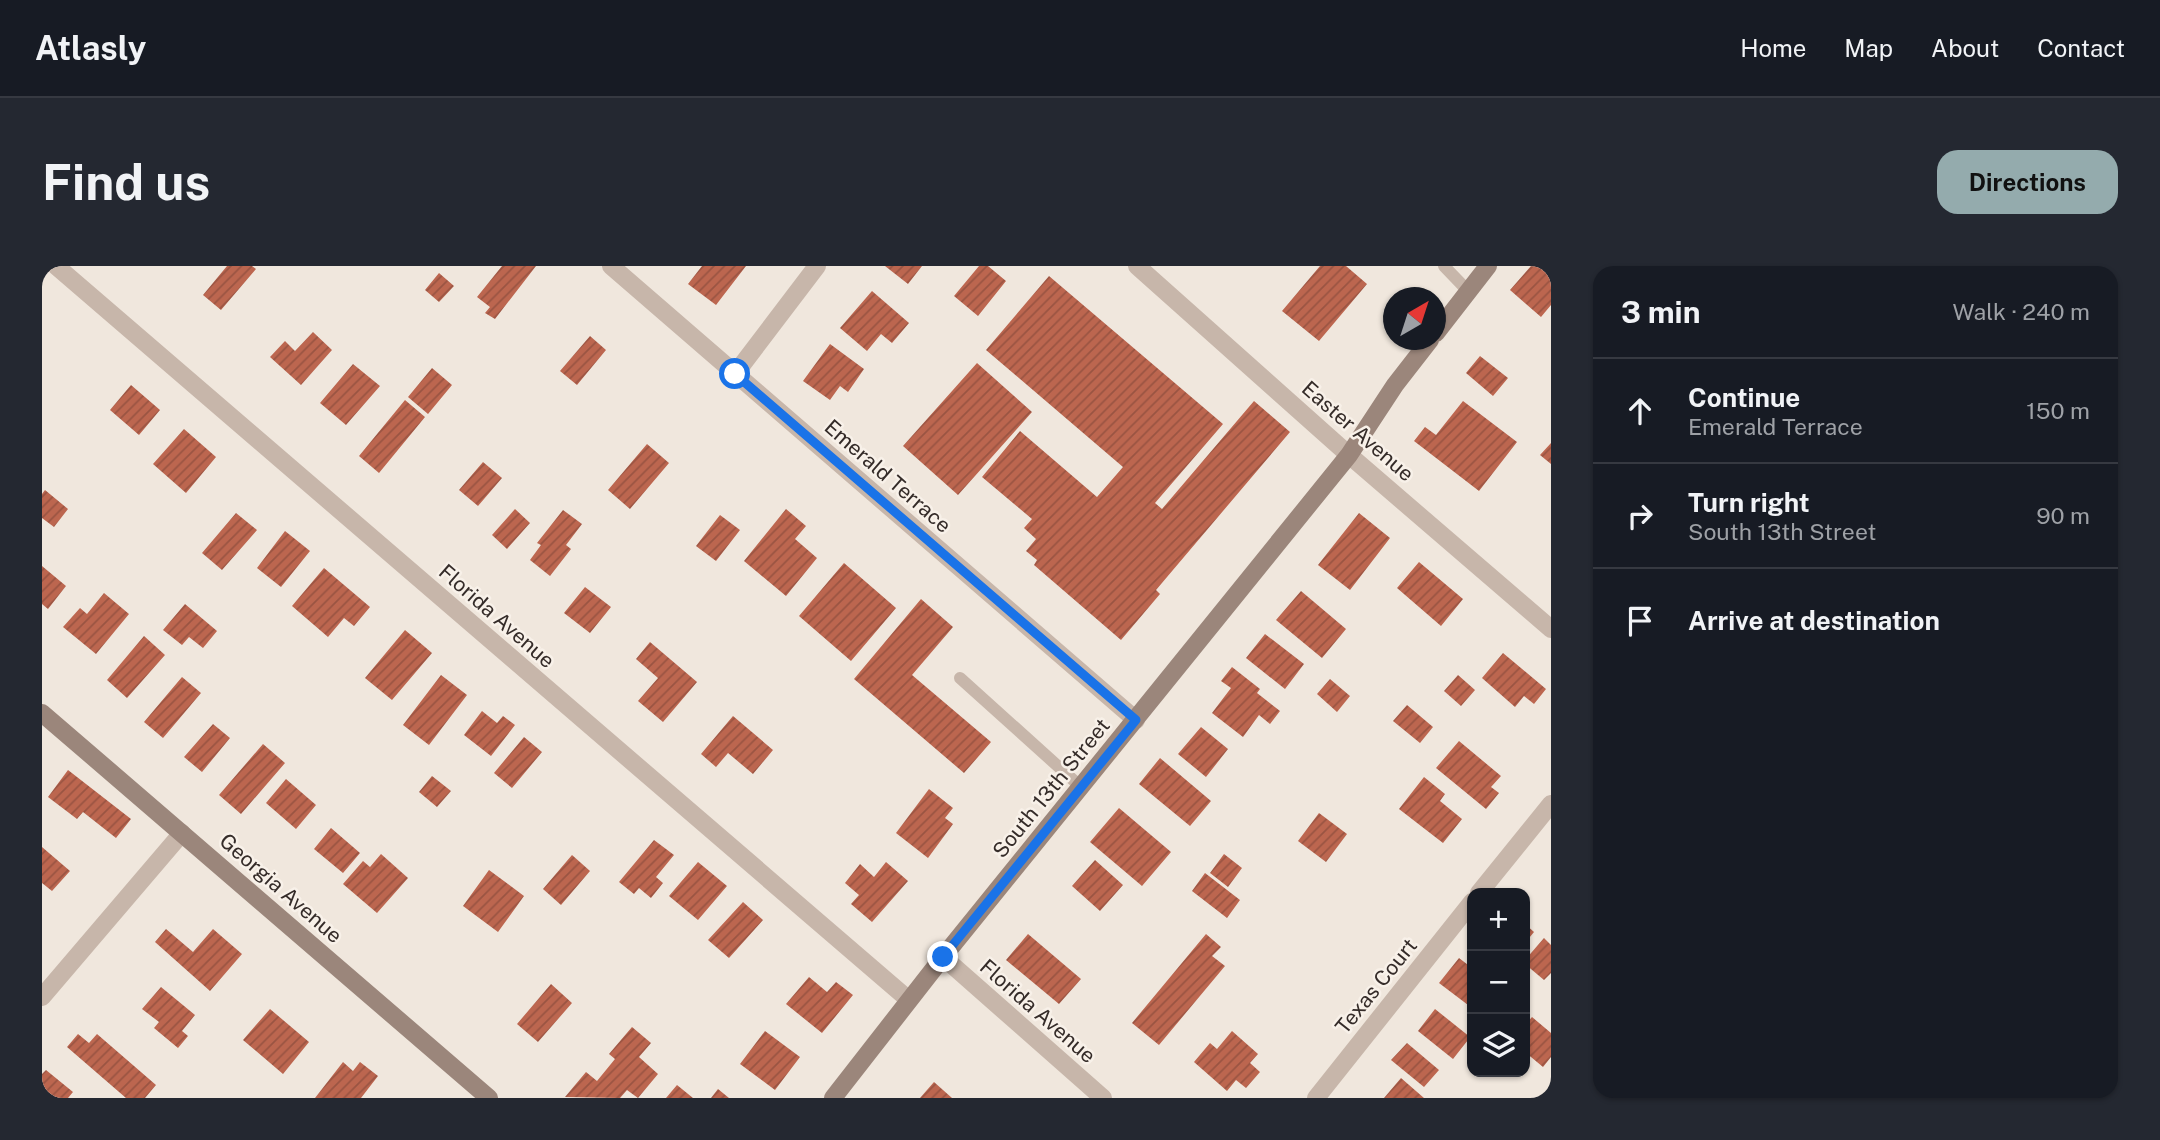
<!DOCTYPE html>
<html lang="en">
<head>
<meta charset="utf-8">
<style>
  body { margin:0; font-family:"Public Sans",sans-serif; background:#242831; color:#f1f3f6 }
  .controls { position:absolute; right:21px; bottom:21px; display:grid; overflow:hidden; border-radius:14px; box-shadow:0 2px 5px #0004 }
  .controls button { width:63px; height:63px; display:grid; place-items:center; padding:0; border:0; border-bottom:2px solid #363941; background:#171b24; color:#f1f3f6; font:35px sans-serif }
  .compass { position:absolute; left:1341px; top:21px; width:63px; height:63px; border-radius:50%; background:#171b24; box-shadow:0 2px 5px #0004; rotate:39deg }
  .stop { position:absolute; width:21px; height:21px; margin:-16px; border:5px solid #1a73e8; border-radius:50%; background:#fff }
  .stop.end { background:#1a73e8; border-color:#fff; box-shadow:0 2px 7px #0008 }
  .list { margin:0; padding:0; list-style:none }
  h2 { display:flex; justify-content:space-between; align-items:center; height:91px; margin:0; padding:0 28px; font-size:30px }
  h2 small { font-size:23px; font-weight:400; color:#9ea1a6 }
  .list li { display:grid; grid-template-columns:46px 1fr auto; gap:21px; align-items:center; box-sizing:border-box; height:105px; padding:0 28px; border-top:2px solid #363941 }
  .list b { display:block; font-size:26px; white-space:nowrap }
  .list p { margin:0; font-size:23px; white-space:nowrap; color:#9ea1a6 }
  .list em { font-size:23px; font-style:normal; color:#9ea1a6 }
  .icon { flex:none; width:38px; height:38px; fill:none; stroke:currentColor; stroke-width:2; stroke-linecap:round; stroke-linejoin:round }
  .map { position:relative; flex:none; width:1509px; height:832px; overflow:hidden; border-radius:21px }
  header { display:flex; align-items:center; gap:42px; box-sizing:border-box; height:98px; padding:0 35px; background:#171b24; border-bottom:2px solid #363941 }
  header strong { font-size:33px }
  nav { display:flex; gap:38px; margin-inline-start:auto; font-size:24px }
  .intro { display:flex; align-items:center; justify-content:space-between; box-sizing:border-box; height:168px; padding:0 42px }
  h1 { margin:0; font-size:49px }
  .button { padding:18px 32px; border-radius:21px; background:#94abad; color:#111; font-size:24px; font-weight:700 }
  main { display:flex; gap:42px; padding:0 42px }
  aside { flex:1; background:#171b24; border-radius:21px; box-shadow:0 2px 5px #0004 }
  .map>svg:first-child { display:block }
  .building { fill:url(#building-hatch) }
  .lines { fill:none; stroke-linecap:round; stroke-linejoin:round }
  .lane { stroke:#c7b6aa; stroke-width:12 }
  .street { stroke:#c7b6aa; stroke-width:18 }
  .secondary { stroke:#9b867b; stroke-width:18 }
  .route { stroke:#1a73e8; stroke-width:9 }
  .labels { text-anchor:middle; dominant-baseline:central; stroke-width:5; stroke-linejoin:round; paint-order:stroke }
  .street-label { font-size:21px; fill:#352c29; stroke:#f8f1e9 }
</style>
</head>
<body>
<header>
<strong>Atlasly</strong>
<nav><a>Home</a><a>Map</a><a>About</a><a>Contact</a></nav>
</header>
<div class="intro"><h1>Find us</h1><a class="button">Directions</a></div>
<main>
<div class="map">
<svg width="1509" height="832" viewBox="0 0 1509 832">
  <defs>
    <pattern id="building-hatch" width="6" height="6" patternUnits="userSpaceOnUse" patternTransform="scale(1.75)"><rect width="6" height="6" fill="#bc664f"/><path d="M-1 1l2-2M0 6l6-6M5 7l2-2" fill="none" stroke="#9a5442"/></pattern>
  </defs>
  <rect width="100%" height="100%" fill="#f0e7dd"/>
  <path class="building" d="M185,0H210L214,3L179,44L161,29Z
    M460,0H494L453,53L443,47L448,41L435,31Z
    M660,0H704L674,39L646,18Z
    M843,0H880L866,18Z
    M937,0H946L964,15L936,50L912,30Z
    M1278,0H1304L1325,18L1277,75L1240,45Z
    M1489,0H1509V39L1499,51L1468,24Z
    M397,7L412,20L397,36L383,24Z
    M1007,10L1181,158L1113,237L1120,243L1212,135L1248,166L1114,324L1118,328L1079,374L992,299L995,294L984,285L994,273L982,262L990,253L940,211L978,165L1055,231L1081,201L944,84Z
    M830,25L867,57L850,77L839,68L825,85L798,62Z
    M271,66L290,84L259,119L228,91L243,75L253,85Z
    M548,70L564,84L535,119L518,105Z
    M788,78L822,103L806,126L798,120L788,134L761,115Z
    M1438,90L1466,112L1451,130L1424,107Z
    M935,97L990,146L916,229L861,180Z
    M311,98L338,120L304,159L278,137Z
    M390,102L410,119L386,148L366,131Z
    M89,119L118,144L97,169L68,144Z
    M363,134L383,151L337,207L317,190Z
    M1421,135L1475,176L1437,225L1372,175L1383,161L1394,169Z
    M142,163L174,191L144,227L111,198Z
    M1509,177V198L1498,189Z
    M605,178L627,197L588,243L566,224Z
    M441,196L460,212L436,240L417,224Z
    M3,224L26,243L12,261L0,252V228Z
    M473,243L488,257L465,283L450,269Z
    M744,243L764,260L753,273L775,292L744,330L702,295Z
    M521,244L540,258L524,279L529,283L508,310L488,294L499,279L495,277Z
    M194,247L215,264L180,304L160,287Z
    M1317,247L1348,272L1308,324L1276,299Z
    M678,249L698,264L674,295L654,280Z
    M243,265L268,285L239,321L215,302Z
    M1377,296L1421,333L1399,360L1355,322Z
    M802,297L854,342L809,395L757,350Z
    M0,300L24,320L6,343L0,338Z
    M282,302L328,341L312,360L302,352L286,371L250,340Z
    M543,321L569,341L548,367L522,347Z
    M1259,325L1304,363L1280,392L1234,354Z
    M62,327L87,348L54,388L21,361L38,342L45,348Z
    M879,333L911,361L870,409L949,476L922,507L812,413Z
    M143,338L175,365L161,382L147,371L140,379L121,364Z
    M363,364L390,387L350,434L323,412Z
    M1223,368L1262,398L1243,423L1204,392Z
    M102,370L123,389L85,432L65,414Z
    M608,376L655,416L621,456L596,435L616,412L594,393Z
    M1461,387L1504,423L1492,438L1482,430L1473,441L1440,412Z
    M1190,401L1218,423L1215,427L1238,445L1228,458L1217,449L1201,471L1170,447L1189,422L1179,415Z
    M399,409L425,429L387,479L361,459Z
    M1416,409L1433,424L1419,440L1402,425Z
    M140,411L159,427L121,472L102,456Z
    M1288,413L1308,430L1295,446L1275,428Z
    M1365,439L1391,461L1378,477L1351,455Z
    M440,445L455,457L461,450L473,459L449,490L422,469Z
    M691,450L731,484L711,508L686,487L674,501L659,488Z
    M171,458L188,472L160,506L142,491Z
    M1159,461L1186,483L1164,511L1136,488Z
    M482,471L500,486L470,522L452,507Z
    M1417,475L1459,510L1449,521L1457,527L1444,543L1394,502Z
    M221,478L243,497L199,548L177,529Z
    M1118,492L1169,535L1148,560L1097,518Z
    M26,504L89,553L74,572L41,546L35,553L6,531Z
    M390,510L409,525L395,541L377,526Z
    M1382,511L1403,528L1398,535L1420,553L1401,577L1357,543Z
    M244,513L274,539L254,563L224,537Z
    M887,523L911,542L903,552L911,558L886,592L854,567Z
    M1077,542L1129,586L1100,620L1048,576Z
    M1277,547L1305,568L1284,596L1256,575Z
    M289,562L318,587L301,607L272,583Z
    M612,574L632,589L614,611L621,617L609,632L597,622L592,628L577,616Z
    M0,581L28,605L10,625L0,617Z
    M339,588L366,612L335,647L301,618L321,595L328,601Z
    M1182,588L1200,602L1186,621L1168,607Z
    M530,589L548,605L519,639L501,623Z
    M1053,594L1081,619L1058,645L1030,620Z
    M656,596L685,620L656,654L627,630Z
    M844,596L866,615L830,656L809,638L817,629L803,617L818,598L832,611Z
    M447,604L482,630L456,666L421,640Z
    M1163,607L1198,634L1185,652L1150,625Z
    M701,636L721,654L687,692L666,674Z
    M1483,658L1492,666L1483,677Z
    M124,663L151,686L171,663L200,688L168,725L113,676Z
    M986,668L1039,713L1017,738L964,694Z
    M1164,668L1179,681L1170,690L1183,700L1117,779L1090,757Z
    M1502,672L1509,679V707L1502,714L1483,698V694Z
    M1417,692L1430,702V742L1397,717Z
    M767,711L785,726L794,716L811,729L780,767L744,738Z
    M509,718L530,737L496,776L475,758Z
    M119,721L153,749L140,765L146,770L136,782L112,762L117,756L100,743Z
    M228,743L267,776L241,808L201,774Z
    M1393,743L1428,771L1430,768V777L1426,774L1411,793L1376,765Z
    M1490,751L1509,767V791L1501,801L1483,786V759Z
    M590,761L609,777L597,791L616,808L596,832L585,824L578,832L523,831L544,806L555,815L573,793L567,788Z
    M723,765L758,791L733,824L698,798Z
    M1190,765L1216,788L1208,797L1218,806L1204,822L1194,814L1185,825L1152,796L1168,777L1175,783Z
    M36,768L47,777L55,768L114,819L103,832H84L25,781Z
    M1365,777L1397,804L1382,821L1349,794Z
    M301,796L311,805L318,796L336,810L319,832H273Z
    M4,804L31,826L26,832H0V808Z
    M1359,812L1382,832H1342Z
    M892,816L910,832H878Z
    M635,819L651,832H624Z
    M676,823L687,832H669Z"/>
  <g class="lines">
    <path class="lane" d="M1402,0L1426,25
      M918,412L1039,521"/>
    <path class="street" d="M14,0L867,734
      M569,0L1094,454
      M1095,0L1307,189L1509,363
      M693,108L775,0
      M1437,627L1509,538
      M901,691L1061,832
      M0,731L140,567
      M1274,832L1430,636"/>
    <path class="secondary" d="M1394,67L1446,0
      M0,447L447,832
      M791,832L901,691L1307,189L1353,119L1388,74"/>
  </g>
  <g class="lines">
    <path class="route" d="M693,108L1094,454L901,691"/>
  </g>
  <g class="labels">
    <g class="street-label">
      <text transform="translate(1316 165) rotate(41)">Easter Avenue</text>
      <text transform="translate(846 210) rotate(41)">Emerald Terrace</text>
      <text transform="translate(455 350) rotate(41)">Florida Avenue</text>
      <text transform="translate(1009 522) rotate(-51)">South 13th Street</text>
      <text transform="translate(239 622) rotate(41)">Georgia Avenue</text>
      <text transform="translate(1334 720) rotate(-51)">Texas Court</text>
      <text transform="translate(996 745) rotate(41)">Florida Avenue</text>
    </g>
  </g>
</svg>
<div class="controls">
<button>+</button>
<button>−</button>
<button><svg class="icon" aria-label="layers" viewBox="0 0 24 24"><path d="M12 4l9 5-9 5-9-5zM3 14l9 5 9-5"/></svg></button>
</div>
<svg class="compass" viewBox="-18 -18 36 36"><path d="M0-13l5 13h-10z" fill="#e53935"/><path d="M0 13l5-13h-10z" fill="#9ea1a6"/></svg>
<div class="stop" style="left:693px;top:108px"></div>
<div class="stop end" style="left:901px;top:691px"></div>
</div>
<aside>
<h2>3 min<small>Walk · 240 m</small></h2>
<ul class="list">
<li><svg class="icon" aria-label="ahead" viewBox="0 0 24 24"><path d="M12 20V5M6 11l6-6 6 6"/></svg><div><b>Continue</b><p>Emerald Terrace</p></div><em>150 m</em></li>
<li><svg class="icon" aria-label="right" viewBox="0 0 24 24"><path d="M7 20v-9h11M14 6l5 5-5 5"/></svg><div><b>Turn right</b><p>South 13th Street</p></div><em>90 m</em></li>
<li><svg class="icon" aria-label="arrive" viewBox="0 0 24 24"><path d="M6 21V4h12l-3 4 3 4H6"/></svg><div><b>Arrive at destination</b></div></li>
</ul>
</aside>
</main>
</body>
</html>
